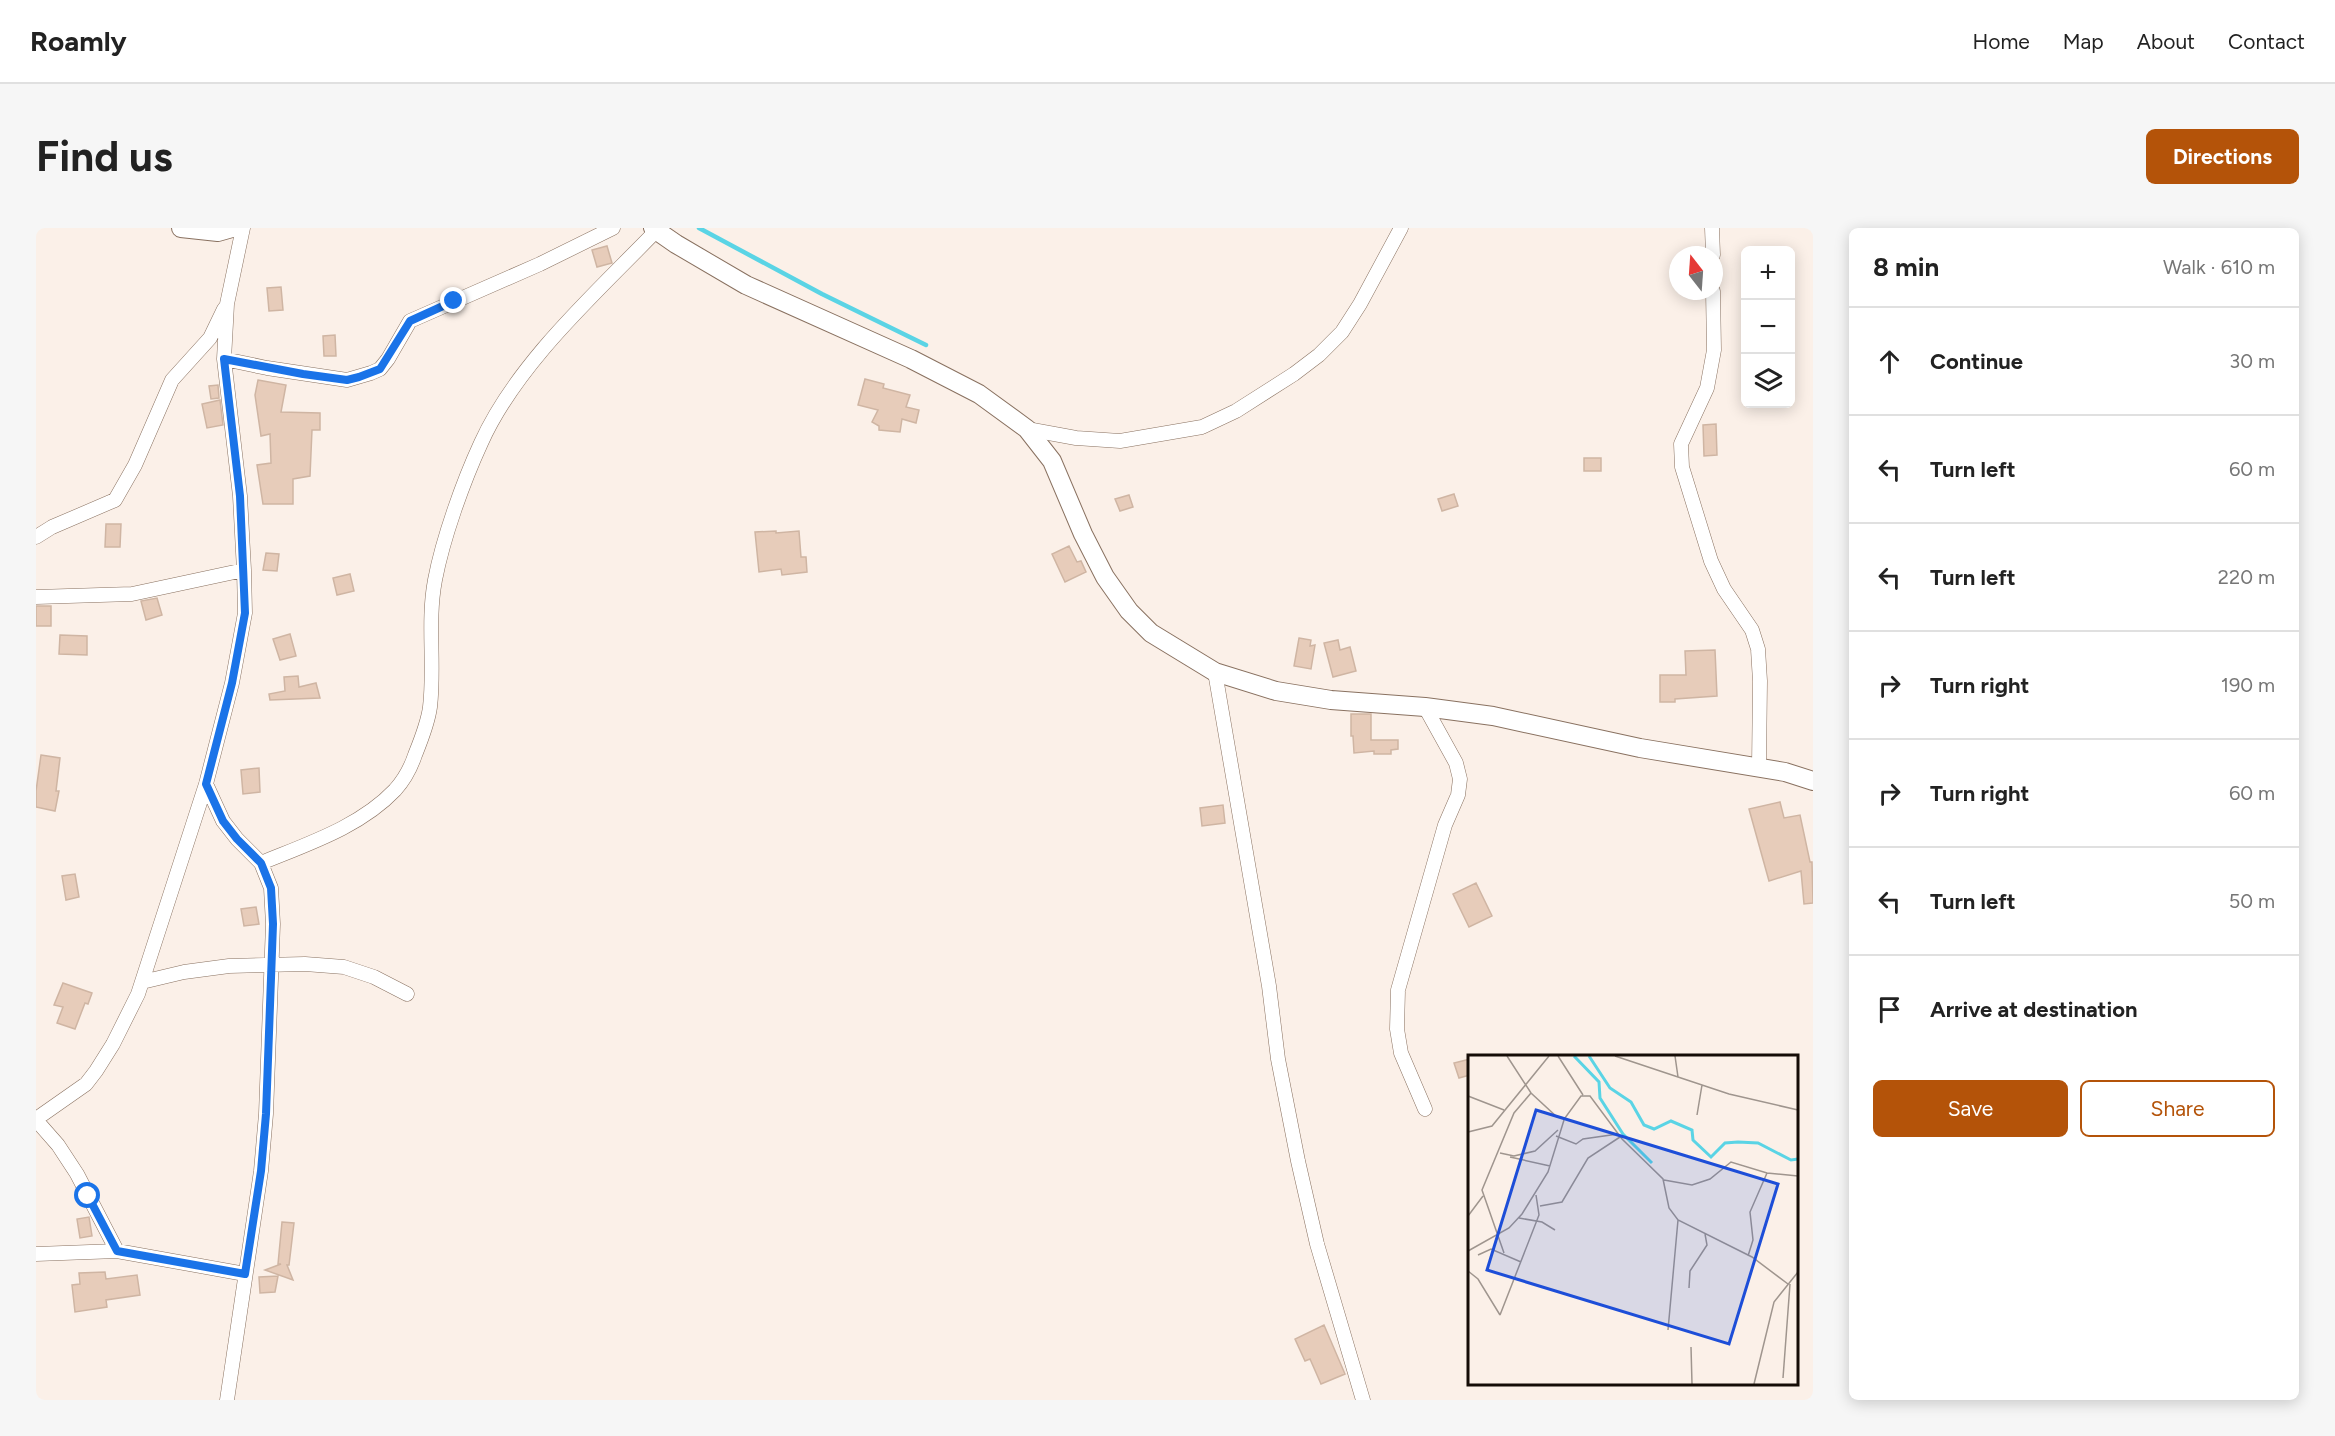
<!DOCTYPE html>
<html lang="en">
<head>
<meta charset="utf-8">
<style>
  body { margin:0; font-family:Figtree,sans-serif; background:#f6f6f6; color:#222 }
  .controls { position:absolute; right:18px; top:18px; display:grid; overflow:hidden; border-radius:9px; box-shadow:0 3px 15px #0003 }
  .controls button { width:54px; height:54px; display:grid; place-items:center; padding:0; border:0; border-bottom:2px solid #e0e0e0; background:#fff; color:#222; font:30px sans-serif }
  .compass { position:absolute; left:1633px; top:18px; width:54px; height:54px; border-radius:50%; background:#fff; box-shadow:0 3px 15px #0003; rotate:343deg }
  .stop { position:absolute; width:18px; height:18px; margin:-14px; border:4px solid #1a73e8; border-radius:50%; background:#fff }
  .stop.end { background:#1a73e8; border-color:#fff; box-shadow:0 2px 6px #0008 }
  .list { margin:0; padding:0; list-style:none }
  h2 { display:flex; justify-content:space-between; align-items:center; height:78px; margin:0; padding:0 24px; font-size:26px }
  h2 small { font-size:20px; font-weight:400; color:#767676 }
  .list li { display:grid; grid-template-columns:39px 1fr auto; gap:18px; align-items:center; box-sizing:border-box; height:108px; padding:0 24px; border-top:2px solid #e0e0e0 }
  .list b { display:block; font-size:22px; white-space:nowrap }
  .list em { font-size:20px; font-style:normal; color:#767676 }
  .actions { display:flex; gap:12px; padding:18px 24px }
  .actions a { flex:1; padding:14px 0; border:2px solid #b45309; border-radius:9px; text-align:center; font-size:21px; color:#b45309 }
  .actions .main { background:#b45309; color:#fff }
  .icon { flex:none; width:33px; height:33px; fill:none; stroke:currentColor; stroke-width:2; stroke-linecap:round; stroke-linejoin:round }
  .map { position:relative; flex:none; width:1777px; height:1172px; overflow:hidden; border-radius:9px }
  header { display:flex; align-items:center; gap:36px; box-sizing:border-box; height:84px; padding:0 30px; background:#fff; border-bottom:2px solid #e0e0e0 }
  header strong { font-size:28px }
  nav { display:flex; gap:33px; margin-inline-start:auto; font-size:21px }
  .intro { display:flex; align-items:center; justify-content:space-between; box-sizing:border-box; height:144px; padding:0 36px }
  h1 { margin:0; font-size:42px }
  .button { padding:15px 27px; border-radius:9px; background:#b45309; color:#fff; font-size:21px; font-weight:700 }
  main { display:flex; gap:36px; padding:0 36px }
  aside { flex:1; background:#fff; border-radius:9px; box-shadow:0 3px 15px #0003 }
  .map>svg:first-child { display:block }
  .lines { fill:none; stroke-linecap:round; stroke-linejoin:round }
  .stream { stroke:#5ad4e5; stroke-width:4.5 }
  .building { fill:#e7ccba; stroke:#cfb5a3; stroke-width:1.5 }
  .street-casing { stroke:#897160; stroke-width:15 }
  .secondary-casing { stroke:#897160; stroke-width:20 }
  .street { stroke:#fff; stroke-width:14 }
  .secondary { stroke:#fff; stroke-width:18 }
  .route { stroke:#1a73e8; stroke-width:8 }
  .inset-river { fill:none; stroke:#5ad4e5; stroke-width:3 }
  .inset-road { fill:none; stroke:#9f958e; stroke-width:1.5 }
  .view { fill:#1d4ed8; fill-opacity:0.15; stroke:#1d4ed8; stroke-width:3 }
  .inset-edge { fill:none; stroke:#150c06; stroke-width:3 }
</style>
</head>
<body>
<header>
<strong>Roamly</strong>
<nav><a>Home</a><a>Map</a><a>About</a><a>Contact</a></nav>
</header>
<div class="intro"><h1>Find us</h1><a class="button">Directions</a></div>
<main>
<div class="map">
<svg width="1777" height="1172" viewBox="0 0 1777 1172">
  <rect width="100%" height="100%" fill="#fbf0e8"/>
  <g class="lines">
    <path class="stream" d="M663,0L786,66L890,117"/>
  </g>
  <path class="building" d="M571,18L576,35L561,39L556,22Z
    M245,59L247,82L233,83L231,60Z
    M299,107L300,128H288L287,108Z
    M829,151L848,156L847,160L874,167L870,179L883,182L880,195L866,191L864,204L843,202V198L836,194L842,182L822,177Z
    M222,152L250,157L245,184L284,185V202H276L274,248L257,251V276H227L221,237L235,235L234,206L225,208L219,167Z
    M182,157L183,170L175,171L173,158Z
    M184,172L187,197L171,200L166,176Z
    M1680,196L1681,227L1668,228L1667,197Z
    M1548,230H1565V243H1548Z
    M1418,266L1422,278L1406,283L1402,271Z
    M1093,267L1097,279L1084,283L1079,271Z
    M70,296H85L84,319H69Z
    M740,303V305L763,303L765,329H770L771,344L746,347L745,341L723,344L719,304Z
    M1033,318L1041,334L1045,333L1050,344L1029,354L1016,326Z
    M230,325L243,326L241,343L227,342Z
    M314,346L318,363L301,367L297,350Z
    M121,370L126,387L110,392L105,373Z
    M0,378H15V398H0Z
    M254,406L260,428L244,432L237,411Z
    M24,407L51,408V427L23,426Z
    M1263,410L1275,412L1274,418L1279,417L1275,441L1258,438Z
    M1302,412L1304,422L1314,419L1320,443L1297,449L1288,415Z
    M1679,422L1681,468L1639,471V474H1624V447H1650L1649,423Z
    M262,448L263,459L280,455L284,470L234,472L233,466L249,463L248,449Z
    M1315,486H1335V512H1362V521L1355,522V526H1338V523L1318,525L1317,508H1315Z
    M5,527L24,530L20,563H23L19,583L0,579V563Z
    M223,540L224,564L207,566L205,542Z
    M1744,574L1748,590L1764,587L1774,634H1776L1777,675L1768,676L1765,643L1733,653L1713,581Z
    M1187,577L1189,595L1166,598L1164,580Z
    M39,646L43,669L30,672L26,648Z
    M1440,655L1456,688L1433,699L1417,666Z
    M220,679L223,696L208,698L205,681Z
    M27,755L56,765L52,776L49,775L39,801L21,795L27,779L18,777Z
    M1434,831V847L1423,850L1418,835Z
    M53,989L56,1008L44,1010L41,991Z
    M246,994L258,995L253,1037H251L257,1052L229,1042L245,1036H242Z
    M69,1044L70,1051L101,1047L104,1067L70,1072L71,1079L39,1084L36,1057L44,1056L43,1045Z
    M242,1048L239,1064L224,1065L223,1049Z
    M1288,1097L1309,1146L1285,1156L1274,1131L1269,1133L1259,1111Z"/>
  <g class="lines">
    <g class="street-casing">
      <path id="street" d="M1676,0L1677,27
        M1677,63L1678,122L1671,160L1645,216L1646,239L1675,333L1688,361L1716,402L1722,421L1724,453L1723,539
        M188,131L231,140L311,152L335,145L344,141L352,131L374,93L504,36L577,0
        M991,201L1040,210L1084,213L1166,199L1200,183L1258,146L1283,127L1306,104L1324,76L1365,0
        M0,309L16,299L79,272L99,237L136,152L174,110L188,81
        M0,369L96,366L208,342
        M1179,444L1233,758L1242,831L1262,933L1281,1016L1327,1172
        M170,556L187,593L201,611L225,635L235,660L237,696L230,886L225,943L191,1172
        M225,635C271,616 324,599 359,562C368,552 375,539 379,527C385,512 392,495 394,479C399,437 391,394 399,352C407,310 427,254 445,215C481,135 560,65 620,3
        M106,754L148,744L193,738L269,736L308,739L338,749L371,766
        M1389,881L1365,825L1361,801L1362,762L1409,597L1422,567L1424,551L1420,535L1389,479
        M0,891L50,856L60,843L77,816L102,766L170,556L196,455L209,385L208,342L204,268L188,131L191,76L207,0
        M0,892L22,917L41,946L81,1023
        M0,1026L81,1023L209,1046"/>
    </g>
    <g class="secondary-casing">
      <path id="secondary" d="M145,0L182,4L196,0
        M617,0L640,16L710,57L875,131L943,166L991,201L1016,233L1047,306L1069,349L1093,383L1115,405L1179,444L1240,463L1295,472L1389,479L1457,488L1604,520L1749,544L1777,553"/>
    </g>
    <use href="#street" class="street"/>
    <use href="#secondary" class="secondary"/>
  </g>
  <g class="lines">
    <path class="route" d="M52,968L81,1023L209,1046L225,943L230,886L237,696L235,660L225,635L201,611L187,593L170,556L196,455L209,385L204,268L188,131L267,146L311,152L323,149L344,141L374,93L418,73"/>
  </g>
  <g transform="translate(1432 827)">
    <rect width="330" height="330" fill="#fbf0e8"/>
    <path class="inset-river" d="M106,1L131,27L132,43L155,79L184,108M121,1L142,33L163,47L176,70L186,74L203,66L224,75L225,85L243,102L257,88L270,87L290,88L323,105L330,104"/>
    <path class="inset-road" d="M39,1L63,38L89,62L97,63L113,41H122L154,84L195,124L201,153L210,165L284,202L320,229M90,1L115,40M147,1L261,39L330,55M207,1L210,22M0,41L36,55M229,60L234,30M0,77L24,71L81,1M88,81L108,89L115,84L150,79M32,98L46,101L67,96L90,75M42,102L82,111M196,125L224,130L242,124L263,107L299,118L330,121M72,151L94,147L120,103L152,82M0,161L15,141M51,163L74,167L87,175M0,196L41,173L54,159L80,117L96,65M36,198L14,135L46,58L63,38M10,200L23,194L53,207M280,201L285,185L282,157L299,118M0,216L10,224L32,260M221,233L222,216L239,190L237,179M32,260L71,160L68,140M200,275L210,165M223,292L224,329M315,323L322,229M286,329L306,247L330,217"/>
    <path class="view" d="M68,55L310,129L261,289L19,215Z"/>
    <rect width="330" height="330" class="inset-edge"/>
  </g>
</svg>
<div class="controls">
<button>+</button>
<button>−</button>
<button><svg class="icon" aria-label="layers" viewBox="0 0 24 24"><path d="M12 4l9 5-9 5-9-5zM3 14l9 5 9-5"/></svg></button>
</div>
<svg class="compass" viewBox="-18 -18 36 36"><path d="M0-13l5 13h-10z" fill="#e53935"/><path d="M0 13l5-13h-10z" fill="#767676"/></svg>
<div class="stop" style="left:52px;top:968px"></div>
<div class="stop end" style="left:418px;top:73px"></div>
</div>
<aside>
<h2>8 min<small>Walk · 610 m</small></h2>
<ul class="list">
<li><svg class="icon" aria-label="ahead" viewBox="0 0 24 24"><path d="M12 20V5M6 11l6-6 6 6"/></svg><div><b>Continue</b></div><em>30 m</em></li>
<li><svg class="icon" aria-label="left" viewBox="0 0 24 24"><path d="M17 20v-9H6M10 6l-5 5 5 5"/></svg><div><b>Turn left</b></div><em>60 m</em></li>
<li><svg class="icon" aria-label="left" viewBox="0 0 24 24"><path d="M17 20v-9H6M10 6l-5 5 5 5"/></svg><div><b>Turn left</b></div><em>220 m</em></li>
<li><svg class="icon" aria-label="right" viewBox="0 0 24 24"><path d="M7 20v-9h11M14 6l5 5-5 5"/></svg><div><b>Turn right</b></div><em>190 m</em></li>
<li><svg class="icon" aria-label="right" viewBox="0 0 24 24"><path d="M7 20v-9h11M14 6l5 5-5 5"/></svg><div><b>Turn right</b></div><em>60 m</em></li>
<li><svg class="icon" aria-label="left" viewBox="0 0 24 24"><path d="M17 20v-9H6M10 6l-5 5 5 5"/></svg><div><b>Turn left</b></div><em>50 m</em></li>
<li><svg class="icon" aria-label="arrive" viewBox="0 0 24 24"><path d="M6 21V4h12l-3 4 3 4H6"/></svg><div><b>Arrive at destination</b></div></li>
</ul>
<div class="actions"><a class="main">Save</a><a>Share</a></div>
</aside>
</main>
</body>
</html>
